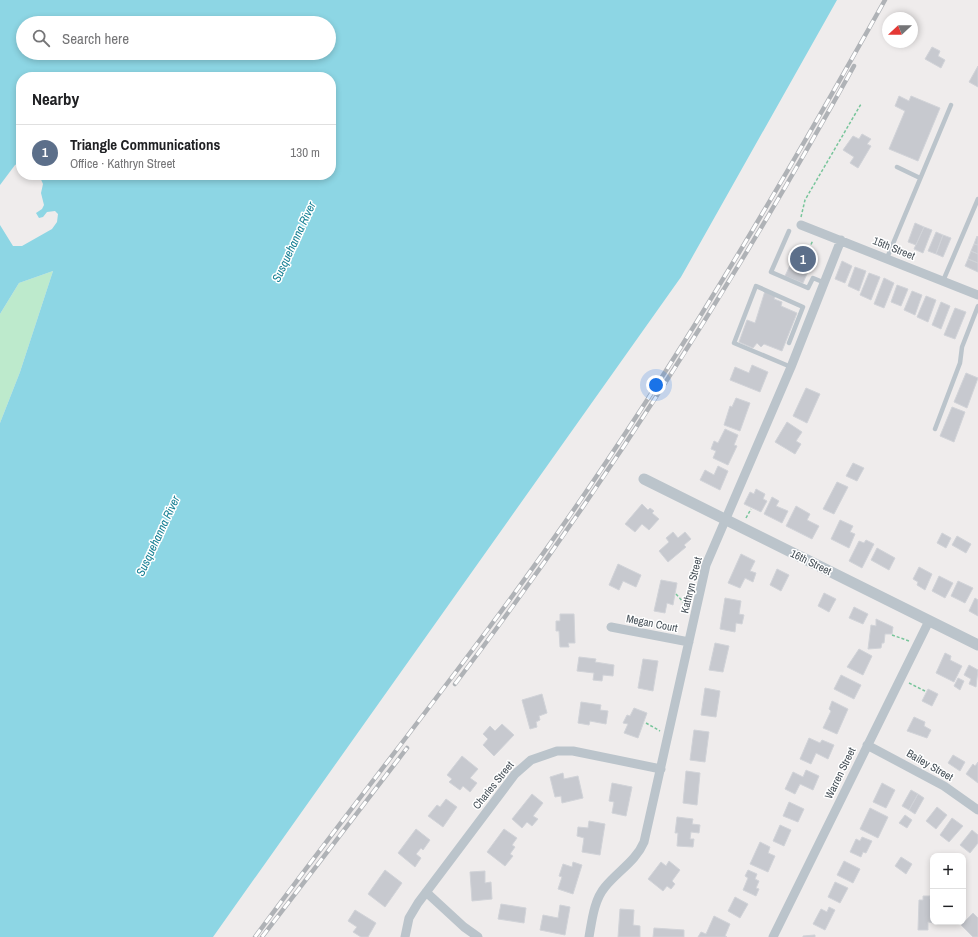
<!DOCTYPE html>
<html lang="en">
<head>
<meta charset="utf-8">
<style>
  body { margin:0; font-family:"Archivo Narrow",sans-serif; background:#f2f2f2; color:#202124 }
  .controls { position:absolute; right:12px; bottom:12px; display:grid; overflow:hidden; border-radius:8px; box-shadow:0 2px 6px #0003 }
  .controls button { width:36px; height:36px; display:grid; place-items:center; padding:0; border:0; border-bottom:1px solid #e0e0e0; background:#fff; color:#202124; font:20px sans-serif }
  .compass { position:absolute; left:882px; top:12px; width:36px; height:36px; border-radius:50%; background:#fff; box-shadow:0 2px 6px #0003; rotate:248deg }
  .you { position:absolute; left:656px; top:385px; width:14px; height:14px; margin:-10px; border:3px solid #fff; border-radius:50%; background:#1a73e8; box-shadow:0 0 0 6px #1a73e833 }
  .badge { display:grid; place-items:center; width:26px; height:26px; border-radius:50%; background:#d93025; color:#fff; font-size:13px; font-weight:700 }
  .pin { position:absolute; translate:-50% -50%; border:2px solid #fff; box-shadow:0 1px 4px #0006 }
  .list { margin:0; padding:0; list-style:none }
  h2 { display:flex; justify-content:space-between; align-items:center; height:52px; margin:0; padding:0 16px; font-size:17px }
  h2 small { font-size:13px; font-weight:400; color:#757577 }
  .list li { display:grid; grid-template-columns:26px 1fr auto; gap:12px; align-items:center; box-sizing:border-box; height:56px; padding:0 16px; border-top:1px solid #e0e0e0 }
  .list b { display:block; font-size:15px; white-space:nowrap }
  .list p { margin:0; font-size:13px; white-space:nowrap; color:#757577 }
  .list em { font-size:13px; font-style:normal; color:#757577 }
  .icon { flex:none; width:22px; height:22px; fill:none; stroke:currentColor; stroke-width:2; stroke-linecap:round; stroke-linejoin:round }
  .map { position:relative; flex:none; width:978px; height:937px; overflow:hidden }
  .search { position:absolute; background:#fff; box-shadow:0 2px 6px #0003; left:16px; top:16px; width:320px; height:44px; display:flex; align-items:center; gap:10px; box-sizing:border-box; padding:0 14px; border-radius:22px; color:#757577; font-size:15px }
  .panel { position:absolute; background:#fff; box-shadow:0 2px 6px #0003; left:16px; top:72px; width:320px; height:108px; border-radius:16px }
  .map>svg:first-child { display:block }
  .green { fill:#bdeacc }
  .water { fill:#8dd6e4; fill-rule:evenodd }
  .building { fill:#c7c9cf; stroke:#d1d3d8 }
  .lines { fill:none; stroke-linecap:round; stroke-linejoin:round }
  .path { stroke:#78c59b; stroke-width:1.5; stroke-dasharray:3 2; stroke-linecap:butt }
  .service { stroke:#bbc4cb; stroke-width:4.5 }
  .minor { stroke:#bbc4cb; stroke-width:9 }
  .tertiary { stroke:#bbc4cb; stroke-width:11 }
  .rail-casing { stroke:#afb2b6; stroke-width:4.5 }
  .rail { stroke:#fff; stroke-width:3; stroke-dasharray:9; stroke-linecap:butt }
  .labels { text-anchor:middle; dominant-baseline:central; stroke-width:3; stroke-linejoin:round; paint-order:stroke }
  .street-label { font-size:11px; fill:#465058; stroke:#fff }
  .water-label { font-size:12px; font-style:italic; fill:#178094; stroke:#fff }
</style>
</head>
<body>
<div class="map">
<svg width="978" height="937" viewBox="0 0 978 937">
  <rect width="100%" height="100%" fill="#efecec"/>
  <path class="green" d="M53,271L20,372L0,423V314L19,283Z"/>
  <path class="water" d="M0,0H837L681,277L213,937H0V423L20,372L53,271L19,283L0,314V225L13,246H22L52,229L57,222L58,214L55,211L47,212L43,217L39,218L36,213L42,209L44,205L41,193L43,184L39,175H331V77H21V162L15,165L0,185ZM23,23H329V53H23Z"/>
  <path class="building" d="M932,47L940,51L938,56L945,60L941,68L925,59Z
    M978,66V87L969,82Z
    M899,96L909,101L911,96L940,108L918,161L889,149L905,111L895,106Z
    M862,134L871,139L867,144L871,146L858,168L850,163L854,157L843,150L853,136L859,139Z
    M915,223L924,227L916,245L908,242Z
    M924,227L932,230L923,253L914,249Z
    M936,232L943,235L936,254L928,251Z
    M943,235L951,238L943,257L936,254Z
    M977,236L978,237V245L974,244Z
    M974,244L978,245V254L971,251Z
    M799,246L816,253L803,283L785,276Z
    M971,251L978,254V263L968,259Z
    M968,259L978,263V272L965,266Z
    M842,261L852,266L845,283L835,279Z
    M855,267L866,271L859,291L848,286Z
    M869,273L880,277L871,300L860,295Z
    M884,278L894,283L884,308L874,304Z
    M897,285L908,289L901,306L891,302Z
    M765,291L776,295L774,299L782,302L781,306L797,313L782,351L764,344L761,347L757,343L753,348L739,342L747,320L755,323Z
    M912,291L922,295L915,315L904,310Z
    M926,296L936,300L928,322L917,317Z
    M941,302L950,306L941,329L932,325Z
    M955,308L966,312L955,339L944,335Z
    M752,365L768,372L760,392L730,380L735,367L749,373Z
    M966,373L978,378L967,408L954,402Z
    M806,388L820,394L807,423L793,416Z
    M736,398L750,403L740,431L724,425L730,406L732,407Z
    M952,407L965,412L954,442L940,436Z
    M787,422L802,432L796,441L801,444L795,454L775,442Z
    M725,429L738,435L734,445L737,446L728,465L713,458L716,451L711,449L714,441L718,443Z
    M853,463L864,468L857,481L846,476Z
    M718,466L728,471L720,490L700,480L705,470L714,475Z
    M837,482L848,487L834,514L823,509Z
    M756,489L765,494L763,499L767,501L761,512L744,504L750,492L754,494Z
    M772,497L779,501L776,506L788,511L782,523L764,514Z
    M642,504L648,510L650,508L654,511L652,513L659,519L649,530L642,524L635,532L625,524Z
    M796,506L810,514L807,520L819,526L812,539L786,526Z
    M840,520L853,526L850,532L855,534L849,548L831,539Z
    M673,532L678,538L685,532L691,539L684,545L686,547L668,562L659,551L669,542L666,538Z
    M942,533L951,538L946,548L937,543Z
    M957,536L971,544L966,553L952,545Z
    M866,540L874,544L862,568L849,561L859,541L864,543Z
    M877,548L895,558L889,570L871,560Z
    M741,554L755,561L750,571L756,573L753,582L745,578L740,588L728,583Z
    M618,564L641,575L636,587L623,581L619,590L609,585Z
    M919,567L932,574L925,590L917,585L918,582L913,579Z
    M777,569L789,575L781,591L770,585Z
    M939,576L953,583L945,598L932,591Z
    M661,580L677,583L673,605L667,603L665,613L654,611Z
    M958,581L973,588L965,603L951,596Z
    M824,593L836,599L829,612L818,606Z
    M725,598L741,601L739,614L744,615L742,624L736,623L735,632L720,629Z
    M975,598L978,600V616L969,611Z
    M854,607L868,614L863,624L849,618Z
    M560,614H574L575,643H568L569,647H560L559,631H556V621H560Z
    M876,619L893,627L892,634H885L884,643H882L881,648L868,649L871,625L876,626Z
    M715,643L729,646L723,672L709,670Z
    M859,649L872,656L863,675L847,667Z
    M945,653L951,656L950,660L962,666L954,682L936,673Z
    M579,657L596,659L595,662L614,665L613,676L603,675L602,681L593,680L594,673L577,671Z
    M643,659L658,661L653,691L638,688Z
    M969,665L978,670L976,687L969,684L971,679L964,675Z
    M841,675L861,685L854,699L834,689Z
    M958,678L964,681L960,690L954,686Z
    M705,688L720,691L716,717L701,715Z
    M928,689L938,694L932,706L922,701Z
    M542,694L547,713L539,716L540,720L536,722L537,727L530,729L522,700Z
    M832,701L848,709L837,734L823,728L831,711L829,709Z
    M581,702L601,705L600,710L608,711L606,724L590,721L589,725L578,723Z
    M634,708L647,713L638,738L624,733L628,724L623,723L627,715L630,716Z
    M914,717L925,722L924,726L931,730L927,738L907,731Z
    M502,724L514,735L494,756L483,745L488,739L483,734L490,726L495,731Z
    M694,730L709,732L705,762L690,760Z
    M809,738L820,743L822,740L834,745L828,759L816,753L811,764L800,759Z
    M953,755L965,762L960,771L948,763Z
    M462,756L478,769L470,778L477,783L470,792L463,786L460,790L449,782L452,779L447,775Z
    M978,762V783L966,774L973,764L975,766Z
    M806,770L819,776L813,790L800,784L795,794L785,789L793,772L803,777Z
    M686,771L700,773L697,805L683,803Z
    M563,773L564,779L578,776L583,798L562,803L561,796L555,797L550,777Z
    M612,783L632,787L626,816L612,813L614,802L609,801Z
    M882,783L895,790L886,808L873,802Z
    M911,790L918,794L909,810L902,806Z
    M532,794L543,803L533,816L538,819L532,826L527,822L522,828L512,819Z
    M918,794L924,798L915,814L909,810Z
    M446,799L457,807L443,827L428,816L437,805L440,807Z
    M789,802L804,809L798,822L783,816Z
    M937,807L947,815L936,829L926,821Z
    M870,808L888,817L878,838L860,829Z
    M905,815L912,820L907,828L899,823Z
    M677,817L693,819L692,824L700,825L699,833L691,832L690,839H694L693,847L677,846L678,833H675Z
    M952,818L963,826L949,842L940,835Z
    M589,821L605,824L600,855L582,852L584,838L577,836L578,827L588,828Z
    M780,825L791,830L784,846L773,841Z
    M416,829L430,840L423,850L421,848L416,854L421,858L415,867L398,853Z
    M504,829L517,838L512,845L515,847L510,854L513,856L505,866L487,852Z
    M972,830L978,835V843L970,853L960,845Z
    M862,837L872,841L866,853L863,852L861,857L850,852L856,839L860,841Z
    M760,842L770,847L768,853L775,856L768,872L750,864Z
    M901,857L912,864L906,874L895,866Z
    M669,861L680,870L672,881L675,884L671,889L667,886L663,891L648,879L661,862L666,866Z
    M844,861L860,869L853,883L837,875Z
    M573,862L582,865L573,894L558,889L562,877L559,876L563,864L572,867Z
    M385,870L402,883L385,907L368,894Z
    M748,870L757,874L755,879L759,881L756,888L759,889L756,896L743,890L748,878L745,876Z
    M485,871V883L491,882L492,899L472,901L470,872Z
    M835,882L848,888L840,903L828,897Z
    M923,896H930V899H933L934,923L928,922V930H918L919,900H923Z
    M735,897L748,904L740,918L728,911Z
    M501,904L526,908L524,923L498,919Z
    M560,905L570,907L565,935L540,930L543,915L558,918Z
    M829,907L835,910L825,930L813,924L821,909L827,912Z
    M620,909L634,910L633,925L640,926V937H618Z
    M355,910L376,923L368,937H361L353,932L357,927L348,921Z
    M973,913L978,918V937H973L961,925Z
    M714,916L730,924L725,936L727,937H698L701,932L706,934Z
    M654,928L684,930V937H653Z
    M815,935V937H803V936Z"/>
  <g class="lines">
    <path class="path" d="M801,217L805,200L861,104
      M809,249L813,240
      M746,518L751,509
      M676,594L687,606
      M892,635L909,641
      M909,683L925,691
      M646,723L660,731"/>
    <path class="service" d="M897,167L920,178
      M789,231L771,272L808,288L813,278L825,283
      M887,258L951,105
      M943,281L978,199
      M789,343L803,307L756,286L734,343L791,367
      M935,429L960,363L962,347L978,306"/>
    <path class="minor" d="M801,225L978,295
      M611,627L689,642
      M867,745L944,786L978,810
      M426,892L464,927L478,937
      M405,937L409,918L418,903L515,774L531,760L557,751H573L661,769
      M589,937C592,920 594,900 605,887C618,871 636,861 644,842L706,565L791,367L841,240
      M773,937L929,621"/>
    <path class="tertiary" d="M644,479L978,645"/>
    <g class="rail-casing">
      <path id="rail" d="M455,684C604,488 735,281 854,66
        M255,937C366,786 485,641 590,486C697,329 792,166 885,0
        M262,937L407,748"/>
    </g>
    <use href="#rail" class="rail"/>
  </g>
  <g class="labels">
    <g class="street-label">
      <text transform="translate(894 248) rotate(22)">15th Street</text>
      <text transform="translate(811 562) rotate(26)">16th Street</text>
      <text transform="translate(691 585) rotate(-76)">Kathryn Street</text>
      <text transform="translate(652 623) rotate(11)">Megan Court</text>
      <text transform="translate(930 765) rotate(30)">Bailey Street</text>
      <text transform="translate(840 773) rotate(-64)">Warren Street</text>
      <text transform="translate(493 785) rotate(-51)">Charles Street</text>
    </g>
    <g class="water-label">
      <text transform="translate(294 242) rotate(-65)">Susquehanna River</text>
      <text transform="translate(158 536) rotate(-65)">Susquehanna River</text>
    </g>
  </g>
</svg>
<div class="controls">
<button>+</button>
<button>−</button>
</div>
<svg class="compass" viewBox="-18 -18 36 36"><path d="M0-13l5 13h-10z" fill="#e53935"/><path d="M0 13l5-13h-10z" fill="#757577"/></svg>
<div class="you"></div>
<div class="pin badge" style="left:803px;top:259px;background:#5c6f8a">1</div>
<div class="search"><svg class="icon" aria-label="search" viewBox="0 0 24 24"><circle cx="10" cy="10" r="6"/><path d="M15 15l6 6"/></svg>Search here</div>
<section class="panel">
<h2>Nearby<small></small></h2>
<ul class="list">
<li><span class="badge" style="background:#5c6f8a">1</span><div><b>Triangle Communications</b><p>Office · Kathryn Street</p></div><em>130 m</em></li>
</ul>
</section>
</div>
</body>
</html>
